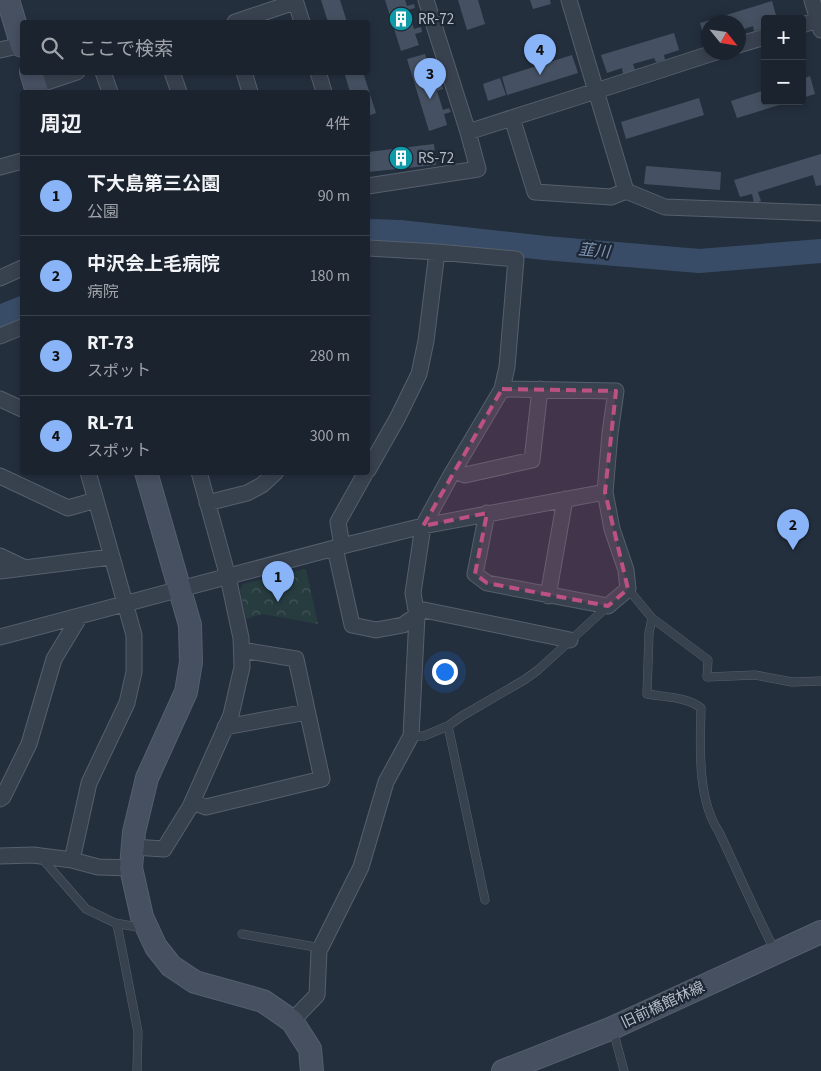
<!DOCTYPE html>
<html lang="ja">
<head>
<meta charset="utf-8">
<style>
  body { margin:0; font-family:"Source Sans 3","Noto Sans JP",sans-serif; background:#282f3a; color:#f1f3f6 }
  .controls { position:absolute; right:15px; top:15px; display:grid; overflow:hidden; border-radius:5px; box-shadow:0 2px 8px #0003 }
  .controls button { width:45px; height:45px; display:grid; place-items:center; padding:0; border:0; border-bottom:1px solid #39404a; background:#1b232e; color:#f1f3f6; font:25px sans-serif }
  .compass { position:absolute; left:701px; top:15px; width:45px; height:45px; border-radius:50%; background:#1b232e; box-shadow:0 2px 8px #0003; rotate:120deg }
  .you { position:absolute; left:444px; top:671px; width:18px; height:18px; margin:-12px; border:4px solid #fff; border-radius:50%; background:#1a73e8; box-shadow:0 0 0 8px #1a73e833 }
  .badge { display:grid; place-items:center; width:32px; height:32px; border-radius:50%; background:#8ab4f8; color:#111; font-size:16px; font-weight:700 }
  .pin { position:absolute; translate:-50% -41px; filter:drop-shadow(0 1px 2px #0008) }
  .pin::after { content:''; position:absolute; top:26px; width:18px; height:15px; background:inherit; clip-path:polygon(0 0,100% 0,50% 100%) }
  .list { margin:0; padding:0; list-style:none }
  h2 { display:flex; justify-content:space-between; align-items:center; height:65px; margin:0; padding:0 20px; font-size:21px }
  h2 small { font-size:16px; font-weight:400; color:#a0a4aa }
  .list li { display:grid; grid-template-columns:32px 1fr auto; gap:15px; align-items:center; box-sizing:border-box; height:80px; padding:0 20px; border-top:1px solid #39404a }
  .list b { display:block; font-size:19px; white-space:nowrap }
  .list p { margin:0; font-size:16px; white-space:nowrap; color:#a0a4aa }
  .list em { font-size:16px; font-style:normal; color:#a0a4aa }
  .icon { flex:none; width:28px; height:28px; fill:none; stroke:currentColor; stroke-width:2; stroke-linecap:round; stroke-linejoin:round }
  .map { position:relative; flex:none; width:821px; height:1071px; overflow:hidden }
  .search { position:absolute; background:#1b232e; box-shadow:0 2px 8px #0003; left:20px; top:20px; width:350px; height:55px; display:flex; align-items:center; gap:12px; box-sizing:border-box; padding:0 18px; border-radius:5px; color:#a0a4aa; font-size:19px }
  .panel { position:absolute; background:#1b232e; box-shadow:0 2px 8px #0003; left:20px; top:90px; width:350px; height:385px; border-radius:5px }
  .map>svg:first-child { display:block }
  .park { fill:url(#park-crowns) }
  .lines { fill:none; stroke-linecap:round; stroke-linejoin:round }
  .river { stroke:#394c67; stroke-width:24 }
  .building { fill:#455162 }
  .lane-casing { stroke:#565f6c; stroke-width:9 }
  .street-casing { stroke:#565f6c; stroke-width:17 }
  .secondary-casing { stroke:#565f6c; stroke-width:24 }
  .lane { stroke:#38414e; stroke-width:8 }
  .street { stroke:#38414e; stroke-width:15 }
  .secondary { stroke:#465061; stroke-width:22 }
  .marked { fill:#bd5182; fill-opacity:0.2; stroke:#bd5182; stroke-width:4; stroke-dasharray:10 6; stroke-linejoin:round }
  .labels { text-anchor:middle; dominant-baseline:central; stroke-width:4.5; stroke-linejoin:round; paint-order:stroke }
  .poi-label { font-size:15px; fill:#b4bcc9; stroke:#1d2633; text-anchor:start }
  .street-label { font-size:15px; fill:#b4bcc9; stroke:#1d2633 }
  .water-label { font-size:16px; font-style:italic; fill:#7c92b1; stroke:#1d2633 }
</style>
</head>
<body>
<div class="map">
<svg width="821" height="1071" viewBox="0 0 821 1071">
  <defs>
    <pattern id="park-crowns" width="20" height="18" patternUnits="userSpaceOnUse" patternTransform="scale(1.25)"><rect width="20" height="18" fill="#263c3f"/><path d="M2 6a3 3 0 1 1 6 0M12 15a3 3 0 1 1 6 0" fill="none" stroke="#435659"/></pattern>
  </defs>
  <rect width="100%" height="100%" fill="#242f3e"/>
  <path class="park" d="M306,569L318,624L262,614L246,619L240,590L243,584Z"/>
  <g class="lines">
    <path class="river" d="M368,231L400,232L545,248L699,261L821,251
      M0,317L22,308"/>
  </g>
  <path class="building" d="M321,0H340L347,22H328Z
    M385,0H405L407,6L414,4L415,8L408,10L414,29L421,27L422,32L415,34L419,45L401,51Z
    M458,0H478L485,24L467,30Z
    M530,0H550L551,4L533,9Z
    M772,1L777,19H765V23L762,24L764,28L754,31L753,26L738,31V22H708V40L705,41L700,23Z
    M674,33L679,50L664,55L665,60L656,62L654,58L633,64L635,70L623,74L622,68L607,73L601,55Z
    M425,54L428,64L435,62L436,65L430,67L436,87L442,85L443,89L437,91L443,110L449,108L451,112L444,114L447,125L429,131L407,59Z
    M572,55L578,73L507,95L502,77Z
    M344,72H363L376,113L368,116V92H350Z
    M810,76L815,94L802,98V79Z
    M500,78L506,95L488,101L483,84Z
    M765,90V101L789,102L737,118L731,101Z
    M699,98L704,115L626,139L621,122Z
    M434,144L436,165L368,172V152Z
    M821,154V185L816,186L813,175L758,192L761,201L754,203L752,194L740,197L734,180Z
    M646,166L721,172L720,190L644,184Z"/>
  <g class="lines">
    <g class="lane-casing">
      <path id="lane" d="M628,589L652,618L708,660L707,677L755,675L792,682L821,681
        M652,618L649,633L647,694C663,697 689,697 701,708C700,746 697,799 719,832C738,872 755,912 775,951
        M448,726L485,900
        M411,736H424L448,726L462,716L524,680L538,670L608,606
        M40,856L86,909L115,923L143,928
        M117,924L138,1032L137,1071
        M242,934L321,948
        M613,1030L624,1071"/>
    </g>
    <g class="street-casing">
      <path id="street" d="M295,0L302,22
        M426,0L468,132L596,91L626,191L665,207L821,213
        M569,0L596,91L716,52
        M812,0L821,30
        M235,22L295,2
        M802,25L818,20
        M738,45L765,37
        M0,50L22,45
        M103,72L110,92
        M172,72L179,92
        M244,72L250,92
        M318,72L324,92
        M35,86L77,72
        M512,118L535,192L611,197L626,191
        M0,167L22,161
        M368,186L478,169L468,132
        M0,278L22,268
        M0,336L22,327
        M0,399L22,409
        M368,470L398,417L419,374L426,341L437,252
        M454,471L465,475L532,460L540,389
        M0,476L68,508L96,500
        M207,503L247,493L262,485L276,472
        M487,513L475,574L487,583L608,606L628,589L626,570L612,529L605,492
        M342,546L338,522L366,472
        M335,548L352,625L376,630L403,625L424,610L570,640
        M0,556L23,567
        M0,571L111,557
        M548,596L565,499
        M0,637L342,546L423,526L605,492L610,433L616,391L502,389L507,367L516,259L437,252L368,248
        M225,727L307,712
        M0,799L3,797L29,744L54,659L80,616
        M192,802L206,807L322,779L296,659L242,650
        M133,847L164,849L190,807L231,715L242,667L241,638L228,577L199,472
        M0,856L33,855L72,860L98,867L131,868
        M72,860L89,783L127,703L134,672V635L88,472
        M292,1021L317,995L319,951L361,867L386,782L411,736L417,616L413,593L423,526L451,475L502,389"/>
    </g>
    <g class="secondary-casing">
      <path id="secondary" d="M8,0L22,46
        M31,72L37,92
        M146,472L190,625L191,662L186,692L147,778L134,832L131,868L142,917L156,947L171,966L195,982L263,1001L292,1021L310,1049L312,1071
        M503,1071L610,1029L821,932"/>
    </g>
    <use href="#lane" class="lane"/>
    <use href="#street" class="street"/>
    <use href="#secondary" class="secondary"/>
  </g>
  <path class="marked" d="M502,389L616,391L605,492L628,589L608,606L487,583L475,574L487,513L423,526Z"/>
  <defs>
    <g id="building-disc" transform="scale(1.25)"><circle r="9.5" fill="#0f9aa8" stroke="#1d2633"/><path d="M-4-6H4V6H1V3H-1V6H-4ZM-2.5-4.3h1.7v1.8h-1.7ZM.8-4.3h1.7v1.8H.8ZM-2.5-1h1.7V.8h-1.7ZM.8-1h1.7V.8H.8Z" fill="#fff"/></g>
  </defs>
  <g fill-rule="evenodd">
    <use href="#building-disc" x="401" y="19"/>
    <use href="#building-disc" x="401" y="158"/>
  </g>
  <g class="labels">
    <g class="poi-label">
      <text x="418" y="19">RR-72</text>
      <text x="418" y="158">RS-72</text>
    </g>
    <g class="street-label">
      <text transform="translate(663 1005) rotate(-25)">旧前橋館林線</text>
    </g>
    <g class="water-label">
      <text transform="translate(594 251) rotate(5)">韮川</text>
    </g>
  </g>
</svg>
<div class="controls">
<button>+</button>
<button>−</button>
</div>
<svg class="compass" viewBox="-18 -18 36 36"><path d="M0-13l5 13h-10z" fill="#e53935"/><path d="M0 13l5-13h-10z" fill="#a0a4aa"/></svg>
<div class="you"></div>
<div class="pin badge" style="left:278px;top:602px">1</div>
<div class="pin badge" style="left:793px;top:550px">2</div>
<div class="pin badge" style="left:430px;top:99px">3</div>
<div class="pin badge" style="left:540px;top:75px">4</div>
<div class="search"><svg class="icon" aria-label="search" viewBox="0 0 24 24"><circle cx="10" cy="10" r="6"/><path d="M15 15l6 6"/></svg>ここで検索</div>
<section class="panel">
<h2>周辺<small>4件</small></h2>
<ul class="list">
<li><span class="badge">1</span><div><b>下大島第三公園</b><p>公園</p></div><em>90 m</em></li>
<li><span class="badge">2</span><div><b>中沢会上毛病院</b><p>病院</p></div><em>180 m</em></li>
<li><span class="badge">3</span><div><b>RT-73</b><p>スポット</p></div><em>280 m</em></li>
<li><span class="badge">4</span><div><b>RL-71</b><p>スポット</p></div><em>300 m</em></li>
</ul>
</section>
</div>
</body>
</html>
